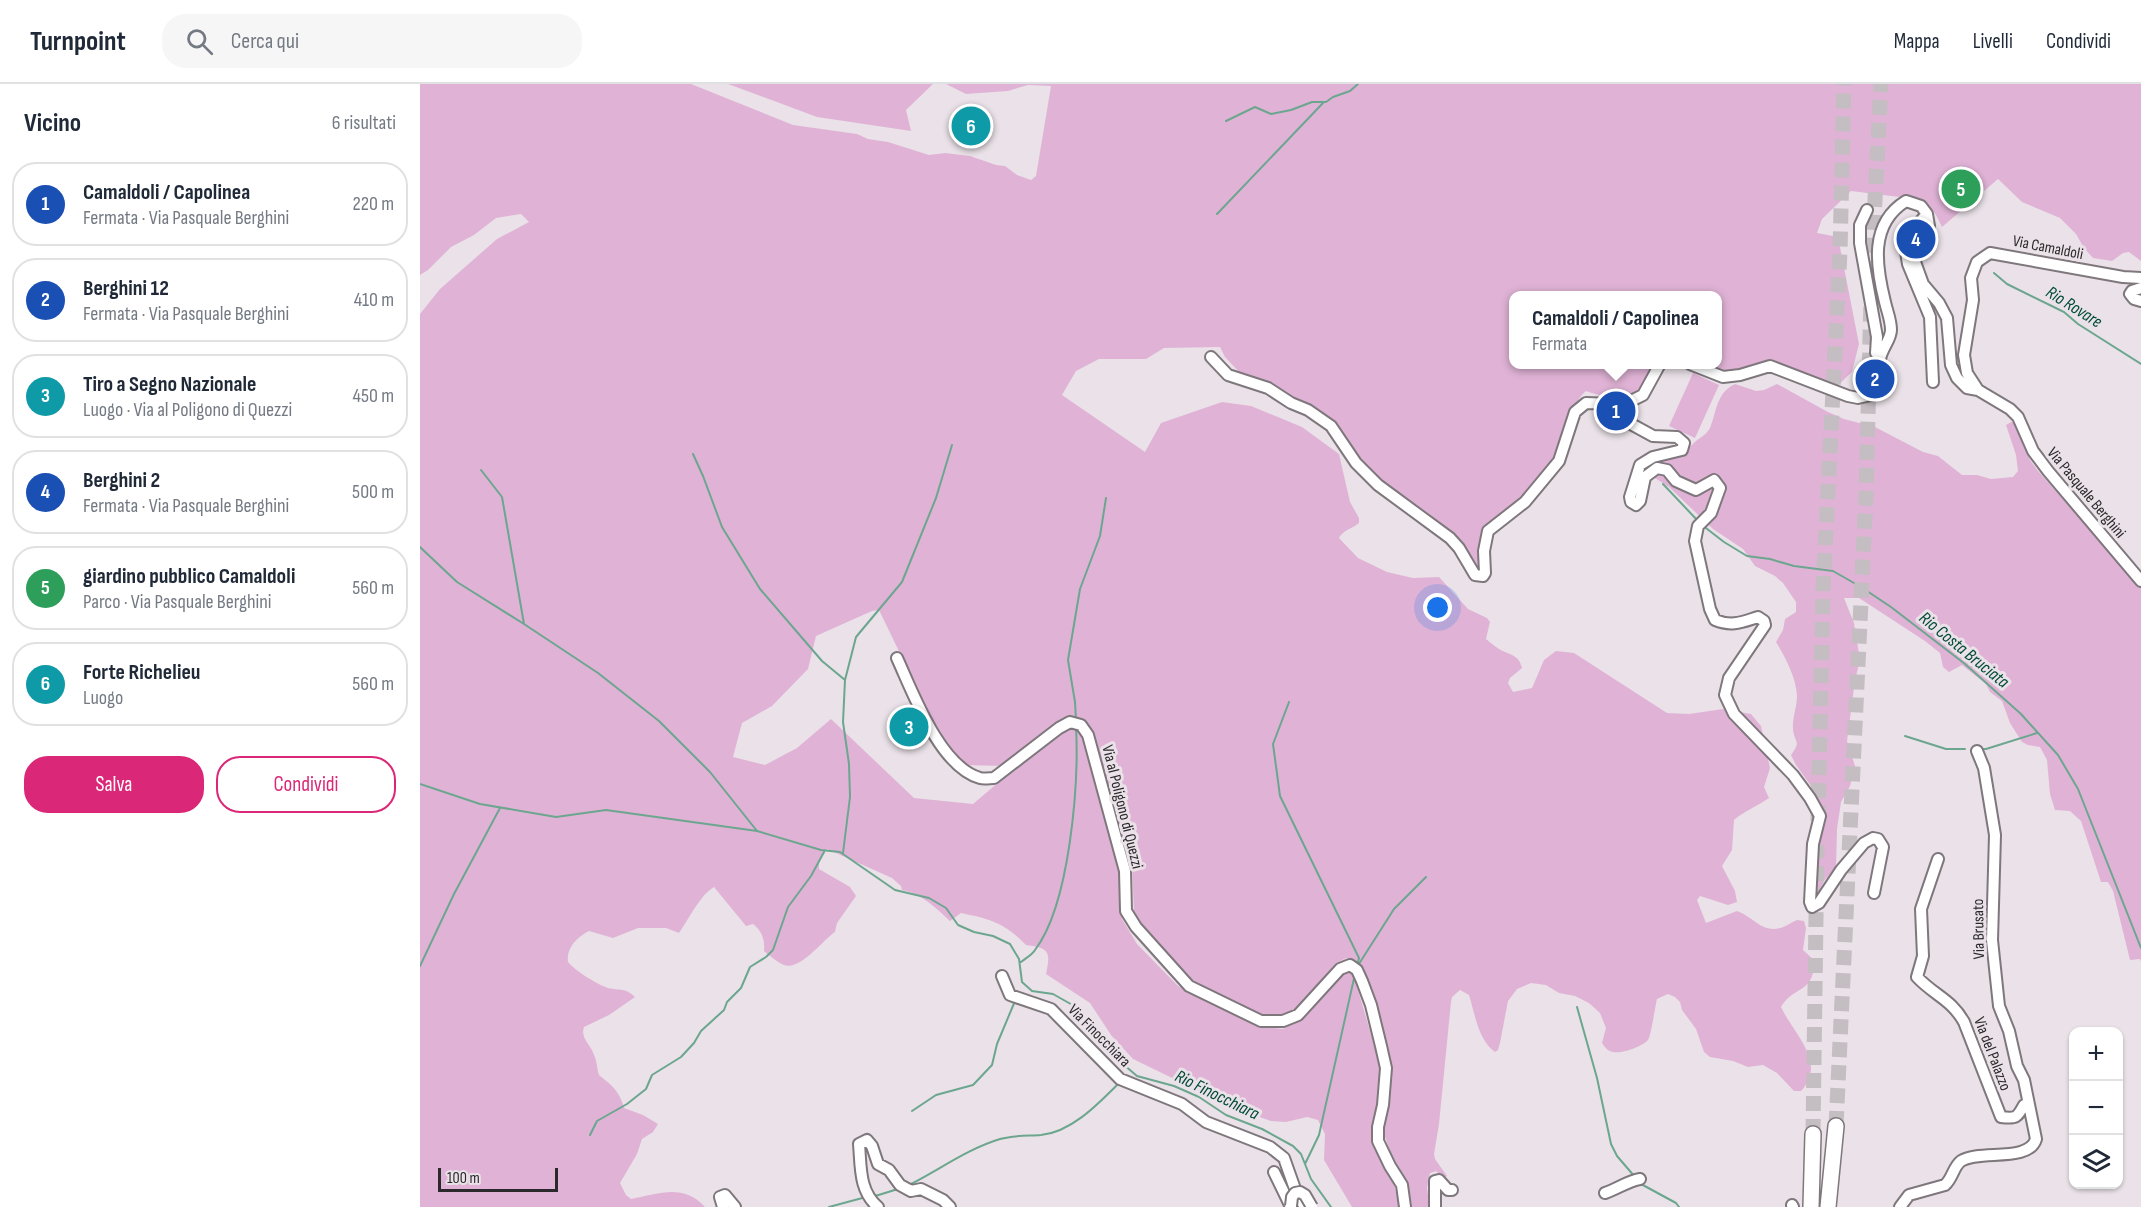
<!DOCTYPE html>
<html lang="it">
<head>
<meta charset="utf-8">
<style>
  body { margin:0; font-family:"Sofia Sans Condensed",sans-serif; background:#f6f6f7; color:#1f2937 }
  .controls { position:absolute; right:18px; bottom:18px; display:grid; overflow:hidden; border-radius:12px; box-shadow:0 2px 4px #0004 }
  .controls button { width:54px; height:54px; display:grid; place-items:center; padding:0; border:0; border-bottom:2px solid #e0e1e3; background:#fff; color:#1f2937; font:30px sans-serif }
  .scale { position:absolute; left:18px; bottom:15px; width:120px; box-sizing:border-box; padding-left:6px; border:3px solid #2b292b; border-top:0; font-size:16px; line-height:21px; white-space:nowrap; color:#2b292b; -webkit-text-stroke:4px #eae2e8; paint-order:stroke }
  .you { position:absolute; left:1018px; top:524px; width:21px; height:21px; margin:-15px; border:4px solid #fff; border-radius:50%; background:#1a73e8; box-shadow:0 0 0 9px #1a73e833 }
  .badge { display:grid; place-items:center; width:39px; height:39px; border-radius:50%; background:#db2777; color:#fff; font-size:20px; font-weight:700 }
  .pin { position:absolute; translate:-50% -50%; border:3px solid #fff; box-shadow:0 2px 6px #0006 }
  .popup { position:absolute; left:1089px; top:207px; width:213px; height:78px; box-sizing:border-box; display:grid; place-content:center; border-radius:12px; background:#fff; filter:drop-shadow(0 2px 4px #0005); font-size:20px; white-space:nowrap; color:#747a83 }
  .popup b { font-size:22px; color:#1f2937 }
  .popup::after { content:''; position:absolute; left:50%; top:100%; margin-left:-12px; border:12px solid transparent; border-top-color:#fff }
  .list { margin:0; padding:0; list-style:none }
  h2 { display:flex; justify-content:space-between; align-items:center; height:78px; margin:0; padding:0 24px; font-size:26px }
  h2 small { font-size:20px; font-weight:400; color:#747a83 }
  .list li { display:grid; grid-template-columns:39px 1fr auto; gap:18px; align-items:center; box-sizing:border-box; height:84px; margin:0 12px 12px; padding:0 12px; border:2px solid #e0e1e3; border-radius:24px }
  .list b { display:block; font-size:22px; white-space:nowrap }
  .list p { margin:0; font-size:20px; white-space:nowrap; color:#747a83 }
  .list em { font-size:20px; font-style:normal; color:#747a83 }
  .actions { display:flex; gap:12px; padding:18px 24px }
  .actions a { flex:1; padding:14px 0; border:2px solid #db2777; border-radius:24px; text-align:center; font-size:21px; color:#db2777 }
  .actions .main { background:#db2777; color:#fff }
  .icon { flex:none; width:33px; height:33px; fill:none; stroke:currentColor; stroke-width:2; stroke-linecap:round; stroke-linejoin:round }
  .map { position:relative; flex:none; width:1721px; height:1123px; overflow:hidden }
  header { display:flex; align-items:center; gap:36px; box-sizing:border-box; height:84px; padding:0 30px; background:#fff; border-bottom:2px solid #e0e1e3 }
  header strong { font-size:28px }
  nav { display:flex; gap:33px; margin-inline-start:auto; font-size:21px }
  .search { width:420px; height:54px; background:#f6f6f7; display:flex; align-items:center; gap:15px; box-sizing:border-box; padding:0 21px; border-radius:24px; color:#747a83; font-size:22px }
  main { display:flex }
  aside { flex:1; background:#fff }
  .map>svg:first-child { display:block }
  .green { fill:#e0b3d6 }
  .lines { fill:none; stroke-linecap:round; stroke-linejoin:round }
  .stream { stroke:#6ca68f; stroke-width:2 }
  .highway-tunnel { stroke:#c4bdc2; stroke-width:15; stroke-dasharray:15 8; stroke-linecap:butt }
  .minor-casing { stroke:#7e777c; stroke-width:14 }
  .highway-casing { stroke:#7e777c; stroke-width:18 }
  .minor { stroke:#fff; stroke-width:10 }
  .highway { stroke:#fff; stroke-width:15 }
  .minor-bridge-casing { stroke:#7e777c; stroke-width:14; stroke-linecap:butt }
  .minor-bridge { stroke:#fff; stroke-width:10 }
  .labels { text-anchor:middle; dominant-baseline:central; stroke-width:6; stroke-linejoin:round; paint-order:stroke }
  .street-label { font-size:16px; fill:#2b292b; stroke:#eae2e8 }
  .water-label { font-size:18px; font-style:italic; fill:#004b36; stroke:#eae2e8 }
</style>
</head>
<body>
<header>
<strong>Turnpoint</strong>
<div class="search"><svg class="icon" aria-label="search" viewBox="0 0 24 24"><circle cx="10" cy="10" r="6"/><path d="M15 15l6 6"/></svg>Cerca qui</div>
<nav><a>Mappa</a><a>Livelli</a><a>Condividi</a></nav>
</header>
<main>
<aside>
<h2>Vicino<small>6 risultati</small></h2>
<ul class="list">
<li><span class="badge" style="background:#1a4fb4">1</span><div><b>Camaldoli / Capolinea</b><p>Fermata · Via Pasquale Berghini</p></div><em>220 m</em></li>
<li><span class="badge" style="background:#1a4fb4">2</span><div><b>Berghini 12</b><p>Fermata · Via Pasquale Berghini</p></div><em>410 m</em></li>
<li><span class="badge" style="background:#0f9aa8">3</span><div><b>Tiro a Segno Nazionale</b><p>Luogo · Via al Poligono di Quezzi</p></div><em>450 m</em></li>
<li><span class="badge" style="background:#1a4fb4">4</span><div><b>Berghini 2</b><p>Fermata · Via Pasquale Berghini</p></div><em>500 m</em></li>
<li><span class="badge" style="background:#2e9e5b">5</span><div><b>giardino pubblico Camaldoli</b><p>Parco · Via Pasquale Berghini</p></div><em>560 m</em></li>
<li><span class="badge" style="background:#0f9aa8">6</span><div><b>Forte Richelieu</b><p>Luogo</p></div><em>560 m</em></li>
</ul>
<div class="actions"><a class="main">Salva</a><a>Condividi</a></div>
</aside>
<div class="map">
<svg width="1721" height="1123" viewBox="0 0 1721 1123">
  <rect width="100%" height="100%" fill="#eae2e8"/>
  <path class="green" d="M0,0H271L373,41L437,50L448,55L468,58L509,71L525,69L550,72L576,81L585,82L597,91L611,96L616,92L631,2L608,1L588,7L546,10L526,0H1721V177L1709,168L1703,169L1692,177L1673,174L1664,164L1656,150L1640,134L1602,118L1578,95L1522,143L1516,131L1504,116L1431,107L1402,135L1397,149L1418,153L1439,260L1432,288L1416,303L1353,277C1337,277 1324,286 1309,287C1299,288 1288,283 1279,281L1298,280V212H1094V280L1235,281C1231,287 1228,296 1224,302C1211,321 1184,313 1166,307C1158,313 1155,323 1152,333L1147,332L1145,338L1147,340L1139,372L1105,417L1071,442L1060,487L1045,467L950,390L924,352L821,290L805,273L800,263L744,264L726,275H679L656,287L642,311L725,368L741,339L802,318L831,322L882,343L919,370L930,418L939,434V439C932,445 923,446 919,454L938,474L967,488L993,494L1019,493L1048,525L1067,534L1070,538L1066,555C1070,558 1074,562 1079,565C1089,571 1099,570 1102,584L1090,594L1088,599L1093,608L1112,604L1124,576L1136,567L1154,569L1247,629L1269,630L1303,625L1331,630L1341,642L1350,684L1344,703L1349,714C1338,722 1324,727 1314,736L1312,766L1302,782L1315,807L1317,818L1308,821L1280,812L1277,816L1286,839L1317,827C1332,832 1342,849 1360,844C1366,843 1371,838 1377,836L1384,837L1386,844L1383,866L1395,877C1392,912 1375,900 1361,923C1373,949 1408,979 1381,1007H1374L1357,989L1343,981L1328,983L1313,977L1290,973L1284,968L1276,945L1262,926L1260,918L1255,913L1248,910L1237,915C1235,923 1231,952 1228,956C1222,963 1201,970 1193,968C1187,967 1185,963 1182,959L1186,944L1180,929L1169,919L1155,912L1139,909L1126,901L1111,899L1097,905L1088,917L1080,959L1078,966L1075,968C1058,956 1055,930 1049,911L1040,906L1032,913L1031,918L1019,1040L1014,1070L1015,1075L1027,1092L1024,1094L1016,1087L1010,1089L1007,1104L1010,1123H989L985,1094L972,1072L964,1050L971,997L967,962L944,884L926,874L915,880L876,926L862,931L841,930L780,903L761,886L718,835L714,828L712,780L703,756L672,649L651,634L585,682L542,681L520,652L459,526L452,527L396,552L388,585L352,622L322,639L313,673L345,681L377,664L411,635L494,714L553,720L640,646L654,642L662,648L701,785L702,835L717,860L758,902L778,913L846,943L863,945L881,935L921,887L927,886L933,889L960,981V999L953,1045L973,1094L979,1123H932L904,1076L905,1050L898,1036L887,1033L866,1038L851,1037L814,1024L713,975L691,951L670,919L626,890C631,867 629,864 606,861C585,839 570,835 541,829L530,837C516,824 501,809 482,806L481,802L472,794L407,765L399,778V785L430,803L436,812L417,839L415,848C403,856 380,887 364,881C357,878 350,872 344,867C345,856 342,847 333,840L326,842L294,803C280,811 269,835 259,849L246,844H218L193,854L169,847C157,853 146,864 148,878C154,886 178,901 188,904C201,907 204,903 215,913L189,931L164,943C160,955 171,960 174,971C177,977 177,985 179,991C192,1001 200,1008 204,1024L223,1031L238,1040L233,1048L222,1055L217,1070L200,1099L206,1111L211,1115C239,1110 263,1099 285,1123H0V230L20,205L77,155L109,138L101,130L76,134L54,151L31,163L8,186L0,191Z
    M308,0H513L486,26L491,47L397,33Z
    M1273,289L1299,301L1275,354L1249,342Z
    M1315,300L1336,307L1344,306L1357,300L1408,328L1424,335L1455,343L1503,368L1518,372L1542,391H1557L1571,395L1593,393L1598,387L1596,371L1586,341L1593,337L1610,376L1618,387L1721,503V878L1720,875L1710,876L1693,807L1688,798H1681L1661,737L1650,727L1635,726L1630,710L1627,676L1620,663L1608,661L1602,658L1590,639L1582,617L1570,608L1566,600L1542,581L1529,588L1523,583L1520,569L1505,557L1439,514H1424L1434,539L1440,576L1435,596L1427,657L1435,682L1430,702L1421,718L1417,745L1416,783L1404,797L1396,813L1394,808L1398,756L1404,734L1396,709L1376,681L1371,671C1382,656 1374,659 1373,645C1372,634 1377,623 1377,612C1376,593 1365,573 1356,558L1363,546L1365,535L1376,528V518L1363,499L1355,492L1335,482L1323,465L1293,445L1249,403L1235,394L1229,386L1235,377C1259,371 1257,375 1276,357C1281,353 1287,350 1290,344C1297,327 1296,309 1315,300Z"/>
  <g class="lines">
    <path class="stream" d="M806,37L835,23L851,30L871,26L892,18H906L913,13L930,7L938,0
      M797,130L903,19
      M1574,189L1587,200L1644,228L1658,240L1721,280
      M273,370L283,392L302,443L340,505L402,577L425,596
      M61,386L82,413L104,540
      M1243,400L1278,437
      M1282,441L1304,458L1327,472L1350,475L1374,482L1413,487L1441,503L1471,523L1545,580L1601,630L1638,671L1658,705L1721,864
      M0,463L37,498L104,540L178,589L239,637L290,688L337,747
      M869,618L853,660L860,712L939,874L937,882
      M656,636L655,618L648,576L660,505L680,452L686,414
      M1485,652L1526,665H1545
      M1559,665H1566L1617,649
      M0,700L60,720L136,733L186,726L337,747L401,766L420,768L475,806L509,814L526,824L538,841L554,848L573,852L590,860L599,875L602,898L612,907L633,910L656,923L669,944L697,975L717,992L754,1002L779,1013L806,1031L842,1045L873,1062L881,1070L891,1095L911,1123
      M423,769L430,713L429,680L423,638L425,596L436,553L482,498L516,414L532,361
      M601,878C606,874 612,871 615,866C650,820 659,700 656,642
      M0,882L34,810L80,724
      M937,883L974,825L1006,793
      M1157,923L1177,994L1191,1060L1197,1072L1215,1093
      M492,1027L516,1011L553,1001L572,981L577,960L595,917
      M170,1051L177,1037L207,1020L226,1005L232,991L261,973L274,959L281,947L304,926L307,918L321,904L330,883L346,873L353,866L368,823L391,792L404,768
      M885,1080L899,1051L935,890
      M1221,1100L1256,1119L1259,1123
      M489,1101C519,1086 547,1065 580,1055C594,1051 607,1052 621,1051C652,1048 679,1019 700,998
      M452,1113L478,1105
      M409,1123L446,1113"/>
    <path class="highway-tunnel" d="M1398,737L1403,507L1420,167L1424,0
      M1416,1042L1446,412L1452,174L1461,0
      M1393,1050L1397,761"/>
    <g class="minor-casing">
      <path id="minor" d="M1447,126L1440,141V159L1457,253L1456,269
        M1507,130L1487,152L1485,162L1488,180L1510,233L1513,298
        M1721,204L1712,207L1710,210L1714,215L1721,217
        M791,273L808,291L848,304L871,319L888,326L911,342L936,379L958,401L1030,454L1039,464L1055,491L1063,492L1065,489L1064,467L1068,447L1105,418L1139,377L1155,328L1166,319L1194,320L1213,316L1223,311L1240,280
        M1270,280L1303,293L1320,291L1350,282L1428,312L1438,314L1451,311C1461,302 1459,288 1460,276C1461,265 1471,256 1471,246C1471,236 1467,227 1465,218C1456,182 1449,140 1486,117L1501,122L1507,130L1509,142L1498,160L1495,178L1503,200L1519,219L1527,234L1531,281L1537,294L1547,304L1558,306L1590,325L1598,333L1613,367L1628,387L1721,497
        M1558,306L1547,289L1544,271L1553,216L1551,194L1557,178L1570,169L1703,193L1721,194
        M1202,338L1211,340L1233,352L1257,353L1264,359L1262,366L1233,373L1220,381L1210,413L1211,418L1216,421L1220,417L1225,393L1237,384L1247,386L1256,397L1276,406L1294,396L1300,404L1291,429L1278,442L1275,457L1290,525L1295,536C1312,543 1322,538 1338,533L1344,537L1345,541L1309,594L1305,611L1314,630L1373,691L1390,714L1400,732L1393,760L1390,818L1392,823L1399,819L1421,786L1444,759L1453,754L1458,755L1463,763L1454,809
        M477,574C493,609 520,683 560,694C564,695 570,694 574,694L639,644L650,638L661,641L668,651L705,787L706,827L716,843L769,902L841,937H863L878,931L920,885L930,881L937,886L942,897L951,921L961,962L966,984L963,1021L958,1043V1057L970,1082L982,1101L985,1123
        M1518,775L1501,825L1503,872L1497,893C1515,912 1531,915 1544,938L1581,1033C1596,1035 1597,1034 1604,1021L1608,1020
        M582,892L590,911L631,925L700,995L762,1020L786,1038L850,1063L864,1074L875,1105
        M854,1088L871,1123
        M1185,1109C1197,1105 1208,1097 1220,1095
        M878,1112L885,1123
        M1372,1121L1373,1123
        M303,1123L300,1113L305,1111L315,1123
        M458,1123C439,1107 441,1083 439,1060L447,1056L452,1062L458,1080L469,1086L480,1101L491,1107L501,1105L523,1116L530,1123
        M1015,1123V1097L1019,1096L1028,1106H1032
        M1480,1123L1489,1111L1525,1101C1533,1094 1533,1083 1541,1077C1559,1065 1609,1079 1616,1055L1604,996L1597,982L1589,947L1579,922L1572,856L1575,751L1564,684L1557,667"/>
    </g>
    <g class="highway-casing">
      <path id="highway" d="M1391,1123L1393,1050
        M1408,1123L1416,1042"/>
    </g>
    <use href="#minor" class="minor"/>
    <use href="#highway" class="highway"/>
    <g class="minor-bridge-casing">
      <path id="minor-bridge" d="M871,1122L872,1113L875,1109L880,1108L885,1111L892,1123"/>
    </g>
    <use href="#minor-bridge" class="minor-bridge"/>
  </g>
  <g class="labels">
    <g class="street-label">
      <text transform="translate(1628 164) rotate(11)">Via Camaldoli</text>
      <text transform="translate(1666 409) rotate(50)">Via Pasquale Berghini</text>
      <text transform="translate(702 723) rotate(76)">Via al Poligono di Quezzi</text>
      <text transform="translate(1559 845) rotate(-91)">Via Brusato</text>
      <text transform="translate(679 952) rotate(45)">Via Finocchiara</text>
      <text transform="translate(1572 970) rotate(69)">Via del Palazzo</text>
    </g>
    <g class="water-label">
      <text transform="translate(1654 223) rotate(32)">Rio Rovare</text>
      <text transform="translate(1544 566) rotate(39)">Rio Costa Bruciata</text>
      <text transform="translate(797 1011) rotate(26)">Rio Finocchiara</text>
    </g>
  </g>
</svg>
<div class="controls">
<button>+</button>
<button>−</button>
<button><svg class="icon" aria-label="layers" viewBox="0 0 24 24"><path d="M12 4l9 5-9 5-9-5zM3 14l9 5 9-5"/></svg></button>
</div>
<div class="scale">100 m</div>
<div class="you"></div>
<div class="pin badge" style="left:1196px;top:327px;background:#1a4fb4">1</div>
<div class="popup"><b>Camaldoli / Capolinea</b>Fermata</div>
<div class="pin badge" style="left:1455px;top:295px;background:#1a4fb4">2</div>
<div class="pin badge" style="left:489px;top:643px;background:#0f9aa8">3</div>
<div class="pin badge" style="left:1496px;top:155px;background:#1a4fb4">4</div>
<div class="pin badge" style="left:1541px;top:105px;background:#2e9e5b">5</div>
<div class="pin badge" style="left:551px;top:42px;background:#0f9aa8">6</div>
</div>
</main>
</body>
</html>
